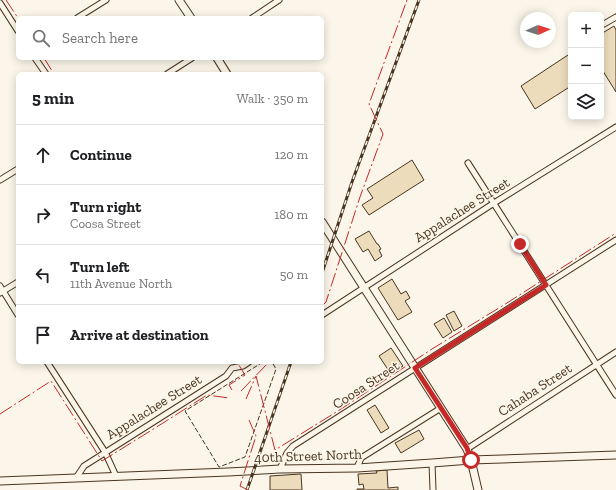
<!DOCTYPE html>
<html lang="en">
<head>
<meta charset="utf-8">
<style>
  body { margin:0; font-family:"Zilla Slab",serif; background:#f2f2f2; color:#202124 }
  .controls { position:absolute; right:12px; top:12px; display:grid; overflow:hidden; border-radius:6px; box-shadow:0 2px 10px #0003 }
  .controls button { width:36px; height:36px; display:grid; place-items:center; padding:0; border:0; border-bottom:1px solid #e0e0e0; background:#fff; color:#202124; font:20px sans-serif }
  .compass { position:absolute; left:520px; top:12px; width:36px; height:36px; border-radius:50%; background:#fff; box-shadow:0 2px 10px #0003; rotate:87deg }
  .stop { position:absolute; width:12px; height:12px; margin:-9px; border:3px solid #c62828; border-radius:50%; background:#fff }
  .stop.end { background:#c62828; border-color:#fff; box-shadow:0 1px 4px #0008 }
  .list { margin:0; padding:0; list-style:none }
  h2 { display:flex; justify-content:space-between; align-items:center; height:52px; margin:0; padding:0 16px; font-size:17px }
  h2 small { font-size:13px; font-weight:400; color:#757577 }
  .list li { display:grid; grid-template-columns:26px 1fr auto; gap:12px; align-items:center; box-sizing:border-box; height:60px; padding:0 16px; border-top:1px solid #e0e0e0 }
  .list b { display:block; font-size:15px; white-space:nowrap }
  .list p { margin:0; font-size:13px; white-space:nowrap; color:#757577 }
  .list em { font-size:13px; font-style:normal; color:#757577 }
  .icon { flex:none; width:22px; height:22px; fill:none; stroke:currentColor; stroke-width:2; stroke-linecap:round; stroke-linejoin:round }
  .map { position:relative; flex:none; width:616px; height:490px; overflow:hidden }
  .search { position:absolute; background:#fff; box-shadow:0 2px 10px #0003; left:16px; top:16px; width:308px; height:44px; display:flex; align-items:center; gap:10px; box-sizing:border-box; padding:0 14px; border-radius:6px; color:#757577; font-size:15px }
  .panel { position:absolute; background:#fff; box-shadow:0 2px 10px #0003; left:16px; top:72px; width:308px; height:292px; border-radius:6px }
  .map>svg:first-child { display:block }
  .building { fill:#ecdcbc; stroke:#4a3520 }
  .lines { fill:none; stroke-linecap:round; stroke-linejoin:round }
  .street-casing { stroke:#4a3520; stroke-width:7 }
  .secondary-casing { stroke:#4a3520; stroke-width:9 }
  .street { stroke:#fbf6e9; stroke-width:5 }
  .secondary { stroke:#fbf6e9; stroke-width:7 }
  .rail-casing { stroke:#4a3520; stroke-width:3 }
  .rail { stroke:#fbf6e9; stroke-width:1.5; stroke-dasharray:4.5; stroke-linecap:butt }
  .fence { stroke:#4a3520; stroke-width:1; stroke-dasharray:5 2; stroke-linecap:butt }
  .power { stroke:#c62828; stroke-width:1; stroke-dasharray:14 3 2 3; stroke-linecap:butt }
  .route { stroke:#c62828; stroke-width:5 }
  .labels { text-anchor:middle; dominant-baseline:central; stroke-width:3; stroke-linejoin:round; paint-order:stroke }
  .street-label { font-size:14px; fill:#4a3520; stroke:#fbf6e9 }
</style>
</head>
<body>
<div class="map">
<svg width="616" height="490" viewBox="0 0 616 490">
  <rect width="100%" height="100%" fill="#fbf6e9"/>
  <path class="building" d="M614,26L616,30V92L601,68V34Z
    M571,53V86L535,109L521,86Z
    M412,160L424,180L369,215L362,205L373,198L367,189Z
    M369,231L377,244H378L381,249L379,250L382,256L375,261L368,249L363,252L355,239Z
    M392,279L401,294L406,291L410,298L405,301L412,312L398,320L378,288Z
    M454,311L462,326L454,331L446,315Z
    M444,318L452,332L443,338L434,324Z
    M391,348L403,366L391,374L379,356Z
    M375,405L389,428L381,433L367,410Z
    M419,430L424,439L401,453L395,443Z
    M387,470L388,488L398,487V490H357V489H364L363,484L359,485L358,474L377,473L376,471Z
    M301,474L302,490H270V476Z"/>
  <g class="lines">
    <g class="street-casing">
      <path id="street" d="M0,3L18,31
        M77,18L106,0
        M252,18L279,0
        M604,24L616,17
        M35,58L46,74
        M167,74L192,58
        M468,163L616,395
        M0,180L18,169
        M0,286L18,315
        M0,293L18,282
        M322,315L494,203L616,127
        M47,362L105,452L116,476
        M467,449L616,352
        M432,463L433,490
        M357,468L361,458L441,408
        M280,469L287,453L293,446L616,240
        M76,478L84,466L226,376L232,368L243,366L249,362"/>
    </g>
    <g class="secondary-casing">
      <path id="secondary" d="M179,0L191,18
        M217,58L227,74
        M322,222L467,449L471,460L478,490
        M0,481L228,472L280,469L357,468L432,463L471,460L616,455"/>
    </g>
    <use href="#street" class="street"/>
    <use href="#secondary" class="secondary"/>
    <g class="rail-casing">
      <path id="rail" d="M322,273L352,182L419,0
        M247,490L291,362"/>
    </g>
    <use href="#rail" class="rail"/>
    <path class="fence" d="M263,362L185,411L219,467L245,457L276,369L272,362"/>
    <path class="power" d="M6,0L18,18
      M44,58L54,74
      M322,306L326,302L360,197L383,134L369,104L407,0
      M232,390L229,385L245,375L237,362
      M241,391L269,362
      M246,399L256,376L275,450L338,411L432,349L507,303L616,233
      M0,414L51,381L102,461L163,423L207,395L229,398
      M248,490L240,486L256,436L249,420"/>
  </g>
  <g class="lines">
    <path class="route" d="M471,460L467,448L415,368L546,285L520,244"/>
  </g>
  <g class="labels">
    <g class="street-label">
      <text transform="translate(462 210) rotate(-32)">Appalachee Street</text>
      <text transform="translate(366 385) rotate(-33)">Coosa Street</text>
      <text transform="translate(535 390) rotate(-33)">Cahaba Street</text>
      <text transform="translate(154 407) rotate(-32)">Appalachee Street</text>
      <text transform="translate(308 456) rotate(-2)">40th Street North</text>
    </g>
  </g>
</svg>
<div class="controls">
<button>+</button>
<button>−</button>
<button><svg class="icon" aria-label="layers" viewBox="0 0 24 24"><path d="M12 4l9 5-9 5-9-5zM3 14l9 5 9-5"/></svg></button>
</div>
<svg class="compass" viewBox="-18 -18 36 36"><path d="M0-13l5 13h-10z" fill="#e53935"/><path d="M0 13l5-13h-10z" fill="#757577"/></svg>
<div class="stop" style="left:471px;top:460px"></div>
<div class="stop end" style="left:520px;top:244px"></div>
<div class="search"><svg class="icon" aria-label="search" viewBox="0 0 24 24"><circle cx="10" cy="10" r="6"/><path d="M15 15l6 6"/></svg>Search here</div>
<section class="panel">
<h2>5 min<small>Walk · 350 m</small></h2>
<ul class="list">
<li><svg class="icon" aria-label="ahead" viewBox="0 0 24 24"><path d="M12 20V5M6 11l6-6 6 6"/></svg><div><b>Continue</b></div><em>120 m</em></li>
<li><svg class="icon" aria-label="right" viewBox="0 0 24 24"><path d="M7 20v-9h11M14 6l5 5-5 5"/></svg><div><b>Turn right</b><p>Coosa Street</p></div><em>180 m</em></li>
<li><svg class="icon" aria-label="left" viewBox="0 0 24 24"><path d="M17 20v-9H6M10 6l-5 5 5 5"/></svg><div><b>Turn left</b><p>11th Avenue North</p></div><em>50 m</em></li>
<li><svg class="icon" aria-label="arrive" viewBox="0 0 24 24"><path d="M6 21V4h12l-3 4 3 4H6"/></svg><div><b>Arrive at destination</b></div></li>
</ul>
</section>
</div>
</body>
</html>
